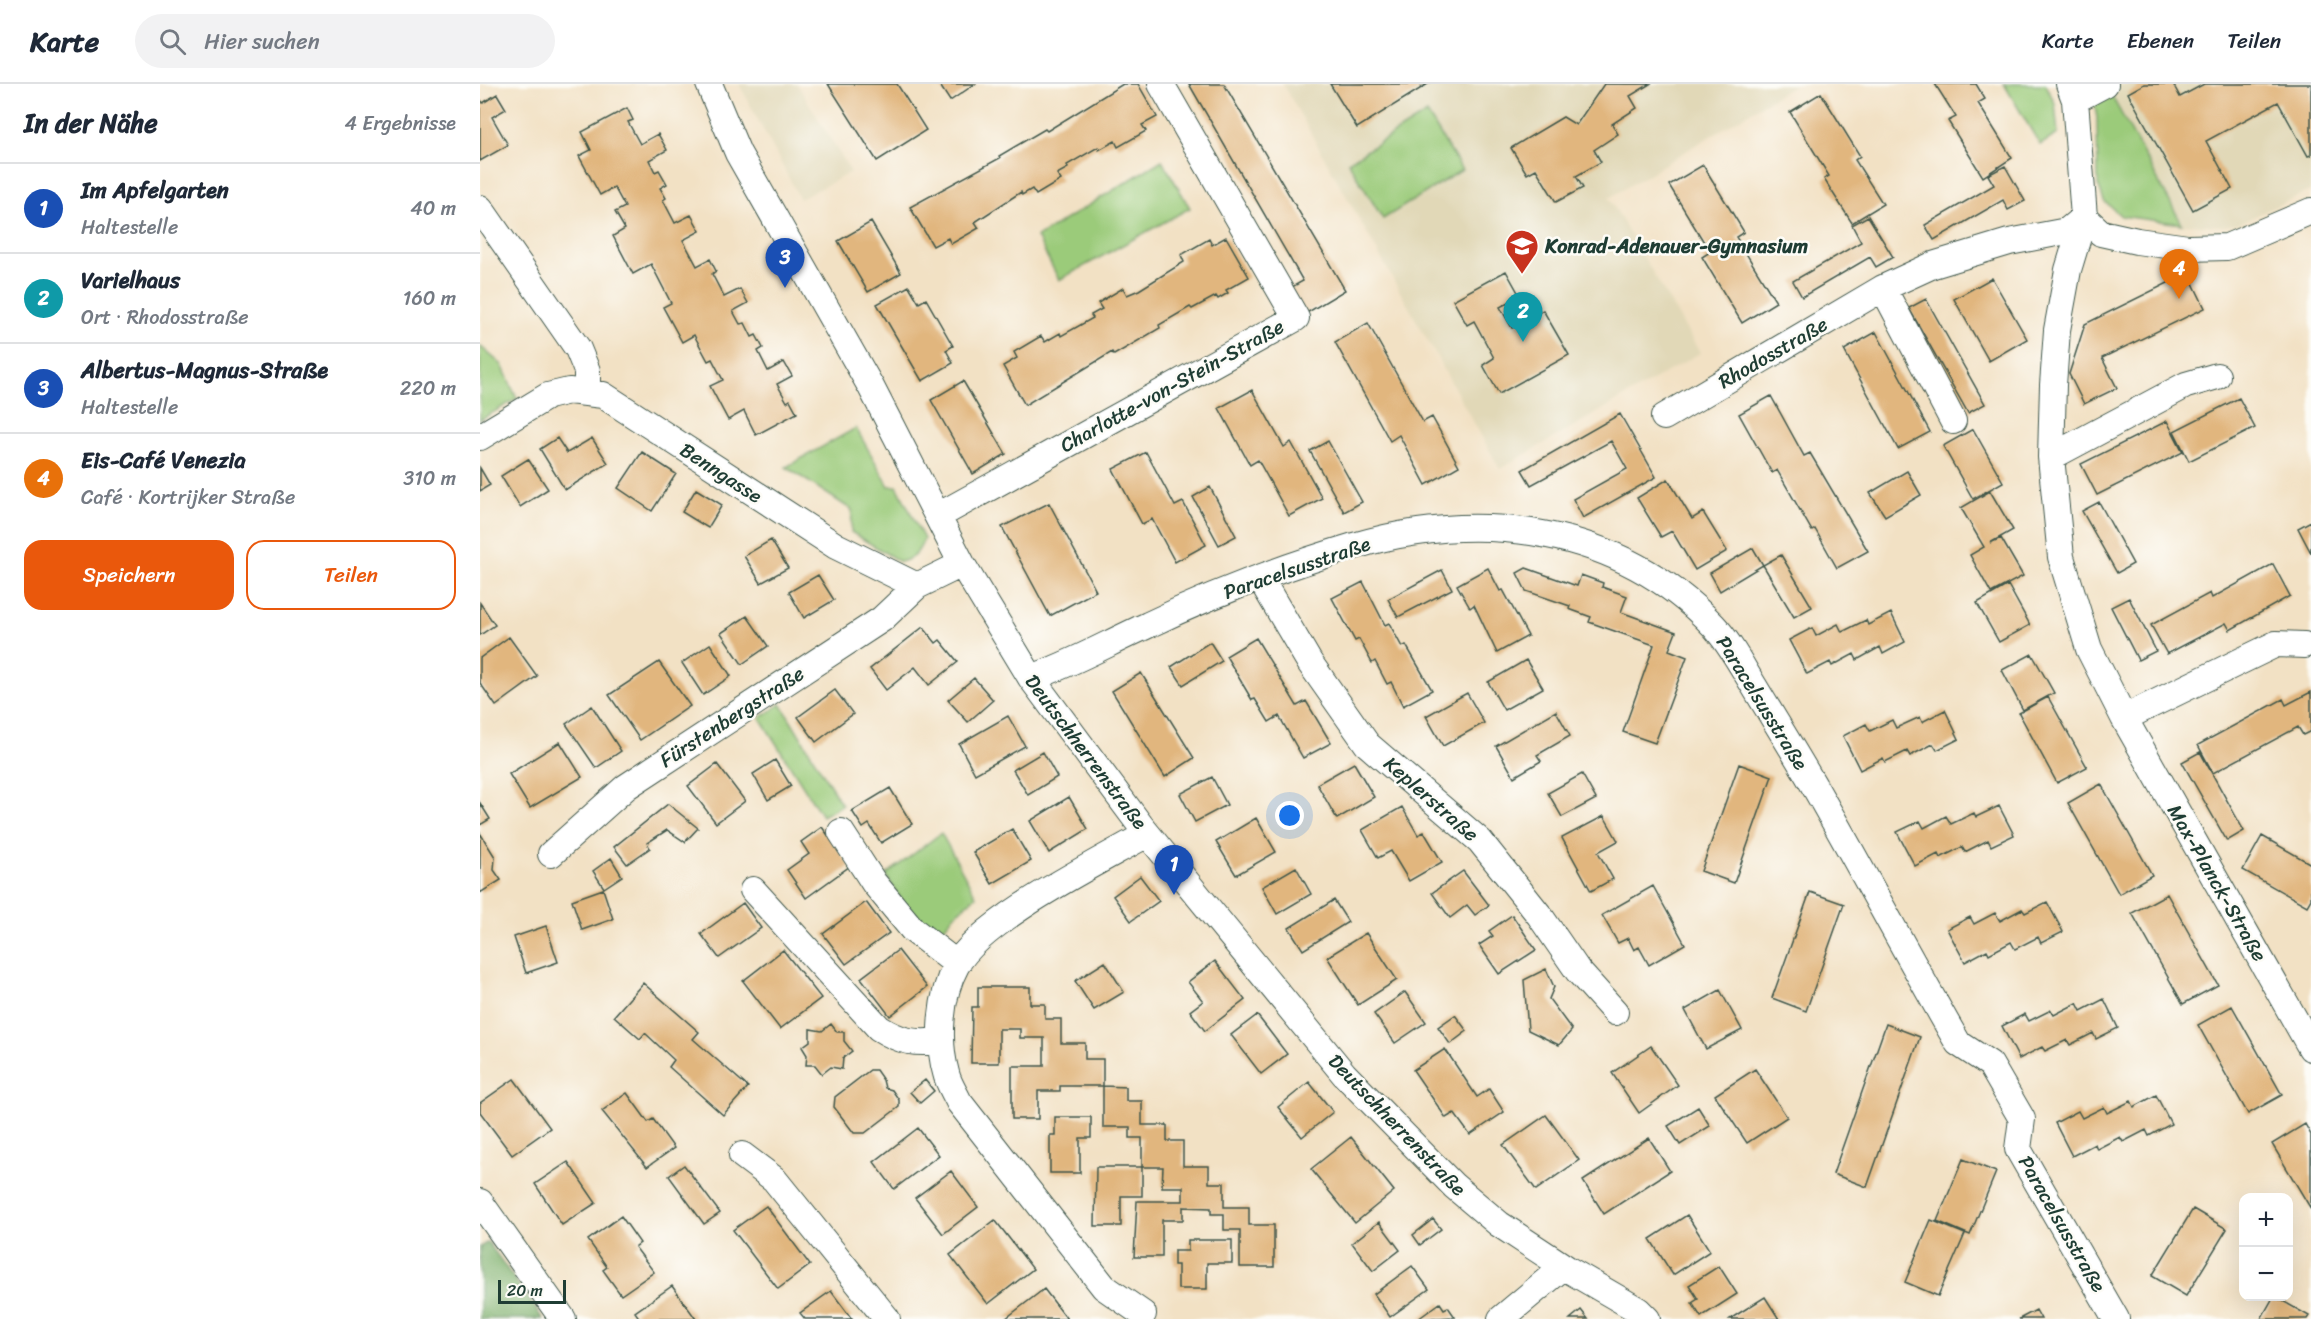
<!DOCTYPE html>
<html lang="de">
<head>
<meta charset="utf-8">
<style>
  body { margin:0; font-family:Sriracha,sans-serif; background:#f2f2f3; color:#1f2937 }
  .controls { position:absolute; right:18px; bottom:18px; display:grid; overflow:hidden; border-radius:12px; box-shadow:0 6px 24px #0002 }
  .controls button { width:54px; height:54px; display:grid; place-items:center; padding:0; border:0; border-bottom:2px solid #e0e1e3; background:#fff; color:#1f2937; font:30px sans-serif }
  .scale { position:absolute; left:18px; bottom:15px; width:68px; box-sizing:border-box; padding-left:6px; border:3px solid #1f3d34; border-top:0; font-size:16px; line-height:21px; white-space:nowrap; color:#1f3d34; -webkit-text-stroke:4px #fdfcf7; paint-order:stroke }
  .you { position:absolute; left:810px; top:732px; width:21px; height:21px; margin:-15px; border:4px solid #fff; border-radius:50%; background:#1a73e8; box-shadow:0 0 0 9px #1a73e833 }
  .badge { display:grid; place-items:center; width:39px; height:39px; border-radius:50%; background:#ea580c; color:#fff; font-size:20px; font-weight:700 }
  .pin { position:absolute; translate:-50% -50px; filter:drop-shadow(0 2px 3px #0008) }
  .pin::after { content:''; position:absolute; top:32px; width:21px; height:18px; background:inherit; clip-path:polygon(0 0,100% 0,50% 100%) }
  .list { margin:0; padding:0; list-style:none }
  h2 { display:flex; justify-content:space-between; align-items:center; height:78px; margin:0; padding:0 24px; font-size:26px }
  h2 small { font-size:20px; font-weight:400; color:#747a83 }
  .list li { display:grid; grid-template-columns:39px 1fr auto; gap:18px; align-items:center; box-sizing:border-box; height:90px; padding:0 24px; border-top:2px solid #e0e1e3 }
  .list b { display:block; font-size:22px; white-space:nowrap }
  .list p { margin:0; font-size:20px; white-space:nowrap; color:#747a83 }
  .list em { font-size:20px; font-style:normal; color:#747a83 }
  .actions { display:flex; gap:12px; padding:18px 24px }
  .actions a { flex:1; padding:14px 0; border:2px solid #ea580c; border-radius:18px; text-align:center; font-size:21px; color:#ea580c }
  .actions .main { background:#ea580c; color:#fff }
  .icon { flex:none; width:33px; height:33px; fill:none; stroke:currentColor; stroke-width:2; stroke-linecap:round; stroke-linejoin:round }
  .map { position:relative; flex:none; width:1831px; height:1235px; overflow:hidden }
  header { display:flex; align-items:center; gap:36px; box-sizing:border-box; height:84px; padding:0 30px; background:#fff; border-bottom:2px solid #e0e1e3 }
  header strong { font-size:28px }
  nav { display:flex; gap:33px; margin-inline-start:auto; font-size:21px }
  .search { width:420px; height:54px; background:#f2f2f3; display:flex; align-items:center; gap:15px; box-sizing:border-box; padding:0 21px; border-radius:33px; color:#747a83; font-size:22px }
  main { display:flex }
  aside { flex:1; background:#fff }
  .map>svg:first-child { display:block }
  .built { fill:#e1d8b7 }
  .green { fill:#9bcb7a; stroke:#5d8457; stroke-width:1.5 }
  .forest { fill:#7caf6a; stroke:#4e764f; stroke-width:1.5 }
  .building { fill:#e1b67e }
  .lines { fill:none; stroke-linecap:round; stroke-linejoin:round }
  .minor-casing { stroke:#3f564a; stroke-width:28 }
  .minor { stroke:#fff; stroke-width:26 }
  .labels { text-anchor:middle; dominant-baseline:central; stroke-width:5; stroke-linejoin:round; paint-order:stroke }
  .poi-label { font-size:20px; font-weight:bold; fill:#1f3d34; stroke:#fdfcf7; text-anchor:start }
  .street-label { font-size:20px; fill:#1f3d34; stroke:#fdfcf7 }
</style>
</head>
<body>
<header>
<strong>Karte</strong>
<div class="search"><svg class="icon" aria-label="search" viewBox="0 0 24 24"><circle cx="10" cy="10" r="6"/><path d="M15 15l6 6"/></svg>Hier suchen</div>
<nav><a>Karte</a><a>Ebenen</a><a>Teilen</a></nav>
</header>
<main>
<aside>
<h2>In der Nähe<small>4 Ergebnisse</small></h2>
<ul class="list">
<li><span class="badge" style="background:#1a4fb4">1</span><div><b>Im Apfelgarten</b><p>Haltestelle</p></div><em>40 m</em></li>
<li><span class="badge" style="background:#0f9aa8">2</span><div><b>Varielhaus</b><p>Ort · Rhodosstraße</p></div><em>160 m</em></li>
<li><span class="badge" style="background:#1a4fb4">3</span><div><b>Albertus-Magnus-Straße</b><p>Haltestelle</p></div><em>220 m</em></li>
<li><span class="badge" style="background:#e8710a">4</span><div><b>Eis-Café Venezia</b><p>Café · Kortrijker Straße</p></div><em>310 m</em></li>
</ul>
<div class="actions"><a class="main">Speichern</a><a>Teilen</a></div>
</aside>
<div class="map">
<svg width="1831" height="1235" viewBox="0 0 1831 1235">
  <rect width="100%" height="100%" fill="#fdfcf7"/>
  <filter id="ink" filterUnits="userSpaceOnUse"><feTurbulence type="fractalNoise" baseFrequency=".0167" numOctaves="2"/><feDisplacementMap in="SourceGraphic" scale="12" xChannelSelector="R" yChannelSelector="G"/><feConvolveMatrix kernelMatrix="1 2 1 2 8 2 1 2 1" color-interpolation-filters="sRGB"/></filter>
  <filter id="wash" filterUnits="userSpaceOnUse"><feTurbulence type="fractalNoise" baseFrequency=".008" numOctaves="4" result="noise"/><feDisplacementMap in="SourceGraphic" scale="24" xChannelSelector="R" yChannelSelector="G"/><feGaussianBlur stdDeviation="1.35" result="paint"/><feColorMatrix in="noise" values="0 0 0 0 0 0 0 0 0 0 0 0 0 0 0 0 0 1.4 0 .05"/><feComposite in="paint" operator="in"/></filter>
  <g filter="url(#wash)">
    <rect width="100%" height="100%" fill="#f2e1c4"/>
    <path class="built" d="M259,0H317L371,88L320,115Z
      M803,0H1316L1129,114L1220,269L1020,385Z
      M1625,0H1831V106L1758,140L1744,142L1702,140Z"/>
    <path class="green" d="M1524,0H1566L1575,20L1578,50L1560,61Z
      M1611,0H1625L1702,140L1641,132L1624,117L1618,101L1617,34Z
      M947,29L982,86L903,135L868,78Z
      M682,76L710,124L579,196L557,153Z
      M0,262L22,281L37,315L0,336Z
      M376,344L409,402H417L444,455C439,468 434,475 420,478L371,448L372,426L306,383Z
      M301,620L362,721L342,732L280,634Z
      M461,749L496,812L474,831L455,855L431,833L406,791Z"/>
    <path class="forest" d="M8,1158L63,1235H0V1163Z"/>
    <g id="blocks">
      <path class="building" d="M348,0H417L446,46L397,77Z
        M459,0H495L470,17Z
        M643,0H658L677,33L662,41L666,47L638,63L635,57L619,66L618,63L587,81L588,84L577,90L581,96L556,111L552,105L542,111L541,108L495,138L499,144L471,160L468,154L453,162L430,123L520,74L519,72L565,45L567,47Z
        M709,0H744L865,206L825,230L810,204L823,197Z
        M850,0H948L877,44Z
        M1124,0H1170L1150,12L1157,24L1132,40L1138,50L1114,66L1121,78L1096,92L1103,104L1076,118L1056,85L1047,90L1031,64L1083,33L1096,41Z
        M1455,0H1496L1505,15L1498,19L1532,74L1503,93L1468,37L1476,33Z
        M1664,0H1693L1700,13L1724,0H1831V71L1828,72L1798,18L1726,57L1752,105L1713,126L1648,9Z
        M1341,9L1380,72L1375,76L1403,120L1372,139L1344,95L1349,92L1310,28Z
        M17,10L26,25L12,33L28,61L0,77V15L3,19Z
        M147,24L153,36L148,38L160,60L178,50L187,66L169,76L175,88L179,86L187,100L180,104L186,114L183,116L195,139L211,131L220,147L203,156L217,182L230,175L236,187L232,190L244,213L260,205L268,219L253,227L260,240L265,239L272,253L276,251L283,264L278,267L288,287L304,278L312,292L297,300L307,318L310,316L317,329L276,351L264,327L248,336L230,302L243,296L232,275L228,277L214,251L202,258L183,223L191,219L171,180L153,190L133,152L145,145L135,128L145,123L134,103L120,111L99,72L111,66L102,48Z
        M1223,81L1264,148L1256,153L1296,218L1262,239L1222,173L1230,168L1189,101Z
        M1525,82L1545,117L1528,126L1523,116L1454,156L1445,141L1514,101L1508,91Z
        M1388,132L1413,173L1396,183L1390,173L1322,213L1313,197L1381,158L1372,141Z
        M391,138L421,189L388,208L358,157Z
        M746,153L769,193L746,206L748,209L738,215L736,212L712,225L710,223L679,241L680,244L634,271L632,268L545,321L523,282L537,274L534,268L561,252L565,258L580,249L581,252L613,234L611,231L622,225L618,219L643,204L647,211L659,206L704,178L701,171L729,155L732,161Z
        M1026,187L1040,212L1020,223L1032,244L1063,226L1089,271L1019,310L1003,281L1014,274L994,237L987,241L973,216Z
        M1708,189L1725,224L1622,274L1637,304L1604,320L1589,290L1605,240Z
        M1512,194L1547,255L1509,277L1474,215Z
        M429,202L439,219L446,215L473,262L466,266L473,279L442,297L397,220Z
        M1446,215L1505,320L1488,329L1429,224Z
        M888,239L943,338L952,333L979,382L946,401L919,351L910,357L855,258Z
        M1396,248L1450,348L1418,365L1364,266Z
        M483,297L526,370L493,390L451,316Z
        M772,306L804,363L811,358L842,414L809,432L778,376L770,381L739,324Z
        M1291,312L1324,372L1330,369L1388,467L1357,484L1335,445L1332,447L1297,386L1292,389L1259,330Z
        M1759,314L1775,344L1709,377L1694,347Z
        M1140,330L1176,393L1103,434L1093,415L1147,385L1131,357L1051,401L1042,386Z
        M1687,337L1703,368L1617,411L1601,380Z
        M1493,345L1523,398L1493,415L1463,362Z
        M77,354L87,369L112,354L128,379L85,406L60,365Z
        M848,357L882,418L864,428L830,367Z
        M162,368L196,390L172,427L138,404Z
        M666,368L695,422L703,418L726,461L695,478L672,435L662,440L633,385Z
        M48,375L68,405L40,423L21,392Z
        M0,384L10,401L0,407Z
        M1427,387L1441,411L1405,432L1390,409Z
        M1188,395L1212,435L1223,428L1247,467L1215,486L1192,447L1181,453L1157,414Z
        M730,403L756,452L739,461L713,413Z
        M216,405L242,421L228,444L202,428Z
        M1510,407L1533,446L1510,459L1521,454L1543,492L1511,509L1490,471L1504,463L1481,424Z
        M1619,418L1653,480L1637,489L1602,427Z
        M569,419L616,507L570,532L522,443Z
        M1831,437V469L1818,444Z
        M291,456L308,484L281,499L264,472Z
        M1273,464L1283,481L1240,507L1230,489Z
        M1301,471L1332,523L1314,533L1283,481Z
        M1793,480L1810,512L1750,546L1746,539L1687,570L1671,541L1730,509L1732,514Z
        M1008,484L1020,507L1023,506L1048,552L1017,569L994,521L990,524L977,501Z
        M1046,484L1097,502L1101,491L1123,499L1122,503L1147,512L1141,528L1196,548L1189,566L1207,573L1175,659L1143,648L1174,561L1109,538L1111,533L1089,525L1090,522L1046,507L1037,489Z
        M962,486L972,505L918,533L908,515Z
        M338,491L354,516L324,534L309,508Z
        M883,498L905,541L909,539L922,563L926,561L952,606L923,622L911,598L907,600L895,577L892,579L879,555L875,557L852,514Z
        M1528,501L1550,541L1519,558L1497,519Z
        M1649,514L1676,567L1658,576L1631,523Z
        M0,519L15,541L0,551Z
        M1411,529L1425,558L1403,570L1400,563L1377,576L1374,570L1352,582L1350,578L1327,590L1309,556L1332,544L1336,552L1358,540L1362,548L1386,536L1388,541Z
        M267,532L288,562L262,580L241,549Z
        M443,543L456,559L460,556L478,578L449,601L435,583L406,606L390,585Z
        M29,553L57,592L16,622L0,599V574Z
        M776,554L817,622L826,617L851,659L823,674L799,632L789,638L775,615L772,616L746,572Z
        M730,558L742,577L703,601L691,583Z
        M230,560L251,592L223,611L202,579Z
        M1552,570L1574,609L1543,626L1522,586Z
        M1046,576L1063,604L1024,626L1008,598Z
        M179,578L210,622L160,656L129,611Z
        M661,589L714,674L685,693L632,607Z
        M494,594L513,616L488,638L468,616Z
        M355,606L373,630L336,658L318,633Z
        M1831,608V647L1823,651L1818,643L1733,689L1718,661L1803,615L1806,621Z
        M987,609L1004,639L963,662L946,632Z
        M1568,613L1607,683L1577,699L1539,629Z
        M112,622L141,667L116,684L86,640Z
        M1465,626L1479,655L1457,666L1453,660L1430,672L1427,667L1405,678L1403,674L1380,686L1363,652L1386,640L1390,647L1412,636L1416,644L1440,633L1442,638Z
        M1076,627L1090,652L1057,671L1061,677L1034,693L1016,662Z
        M528,632L545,662L495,690L479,660Z
        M80,658L102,693L50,724L29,690Z
        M563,668L577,693L548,711L533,686Z
        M1720,668L1764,747L1747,757L1702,678Z
        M295,676L311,702L288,716L273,690Z
        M874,679L894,713L857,735L837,700Z
        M237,680L265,717L236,739L208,702Z
        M1259,680L1292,692L1254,799L1221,787Z
        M1102,690L1116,715L1082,733L1068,709Z
        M732,693L747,721L715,738L700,710Z
        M1621,700L1672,791L1639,810L1588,719Z
        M410,704L432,740L401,759L389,740L383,744L372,727Z
        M589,713L608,745L569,769L550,737Z
        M0,719L10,735L0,741Z
        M188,720L218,744L205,758L187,746L167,759L170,764L147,780L134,763Z
        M1519,722L1534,751L1511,762L1508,756L1485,768L1482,763L1460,774L1458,770L1435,782L1417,748L1440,737L1444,744L1466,732L1471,740L1494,729L1496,733Z
        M922,723L938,751L944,748L962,778L929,797L911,767L898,774L882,746Z
        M1124,732L1138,757L1118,768L1133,795L1111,807L1082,754Z
        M776,734L796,768L756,791L736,758Z
        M342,743L370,782L326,814L307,786L329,770L321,758Z
        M532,745L551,777L512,800L493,768Z
        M0,749L15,773L14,786L21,796L0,809Z
        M1782,752L1831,780V815L1827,822L1763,786Z
        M131,774L142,792L124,804L113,787Z
        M816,783L831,810L797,830L782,803Z
        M983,787L1009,821L995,831L987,821L970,834L952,809Z
        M660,792L679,817L651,837L633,812Z
        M1173,802L1205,860L1169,881L1159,863L1154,866L1148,854L1138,859L1122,831Z
        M123,805L133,835L102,846L92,816Z
        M1330,808L1364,820L1326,927L1292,914Z
        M1687,810L1738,901L1703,920L1652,829Z
        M854,816L868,838L823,866L809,844Z
        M386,818L409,849L366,880L343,850Z
        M1567,818L1583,848L1561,859L1558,853L1535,865L1531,858L1509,870L1507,866L1485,878L1467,845L1490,833L1494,840L1515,829L1520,837L1542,825L1545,829Z
        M263,819L281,844L239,874L221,850Z
        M1032,831L1056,866L1019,890L999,861L1013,852L1009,847Z
        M66,842L78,878L46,889L34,853Z
        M886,849L917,896L878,921L847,873Z
        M303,866L341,914L300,945L263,897Z
        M418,866L447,903L410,932L381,894Z
        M735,877L765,916L725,947L710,927L723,917L708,898Z
        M625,878L644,908L614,926L595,897Z
        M1066,885L1074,903L1069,915L1092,946L1079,961L1048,946L1044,896Z
        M163,899L219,948L213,955L268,1003L243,1031L189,983L194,976L165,949L160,955L134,932Z
        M498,903H550V920H565V935H581V959H605V975H623V1002H580V1007H558V1035H532V982H564V954H540V945H519V979H491L492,923H498Z
        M1240,906L1262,946L1226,965L1205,926Z
        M925,908L946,938L915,959L894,930Z
        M1624,915L1638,944L1616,955L1613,949L1590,961L1587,956L1565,967L1562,963L1539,975L1522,942L1545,930L1549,937L1571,926L1574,931L1597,919L1601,927Z
        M1752,922L1802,1011L1768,1030L1718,941Z
        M777,931L807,970L781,990L751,951Z
        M975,931L987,947L970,960L958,943Z
        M351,940L357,948H364V957L372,967L363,974L362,985L351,983L342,990L335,981H326L327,971L322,963L330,957V945L342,947Z
        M1406,940L1440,953L1387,1103L1353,1090Z
        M1171,962L1198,1001L1159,1029L1132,989Z
        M965,965L997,1013L1009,1005L1024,1028L990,1051L974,1029L966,1034L933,986Z
        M1275,985L1307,1033L1267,1059L1235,1011Z
        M390,986H396L403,996L405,1004L412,1006L419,1016V1023L385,1049H374L354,1023L355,1013Z
        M34,995L70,1044L32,1071L0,1028V1019Z
        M445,996L454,1007L440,1019L430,1008Z
        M829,998L853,1028L822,1053L798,1023Z
        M623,1002L646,1003V1017H662V1041H687V1057H703V1082H729V1099H744V1123H769V1141H794V1183H760V1146H744V1130H731V1124L703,1123V1136H682V1173H654L657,1117H703V1103H682L683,1083H662V1054H650V1043H623Z
        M147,1009L168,1038L173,1035L194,1064L167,1083L122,1027Z
        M1676,1011L1691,1040L1669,1052L1666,1046L1643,1058L1640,1053L1617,1065L1615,1060L1592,1072L1575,1039L1598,1027L1602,1034L1624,1023L1627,1029L1651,1017L1654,1023Z
        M1218,1023L1230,1042L1200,1061L1188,1042Z
        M1066,1031L1099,1076L1056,1106L1023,1061Z
        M575,1033H611V1054H600V1089H570V1051H575Z
        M1825,1040L1831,1051V1125L1792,1060Z
        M438,1044L459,1071L414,1105L394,1078Z
        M871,1053L914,1107L875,1139L831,1085Z
        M1169,1054L1190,1087L1124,1130L1103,1097Z
        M1483,1075L1516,1088L1490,1151L1457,1137Z
        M88,1078L116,1119L82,1141L55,1100Z
        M204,1081L240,1129L224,1140L189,1092Z
        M616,1083H662V1112H641V1142H615Z
        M471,1087L498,1123L463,1150L435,1114Z
        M286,1122L330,1181L298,1205L253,1146Z
        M1713,1125L1747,1145L1706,1212L1672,1192Z
        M1207,1131L1230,1167L1193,1191L1170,1155Z
        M141,1132L160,1159L155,1163L174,1188L141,1211L123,1186L127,1183L108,1156Z
        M953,1135L961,1145L940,1161L933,1151Z
        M515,1136L553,1185L508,1220L470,1171Z
        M1451,1136L1485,1150L1458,1212L1425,1198Z
        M899,1138L920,1166L893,1187L872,1159Z
        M708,1156H752V1179H727V1205H698V1181H694V1167H708Z
        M932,1182L949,1205L910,1233L894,1210Z
        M1239,1182L1257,1210L1221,1233L1212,1219L1218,1215L1209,1201Z
        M192,1202L216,1235H160L155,1228Z
        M564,1205L587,1235H525Z
        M351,1207L372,1235H325L320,1229Z
        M1794,1212L1829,1232L1827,1235H1781Z
        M1285,1213L1299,1235H1250L1261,1228Z
        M960,1219L964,1225L968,1223L975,1233L938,1235Z
        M1101,1226L1108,1235H1090Z
        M1556,1226L1561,1235H1539Z"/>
    </g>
  </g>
  <g filter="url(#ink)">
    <use href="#blocks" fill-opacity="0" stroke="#3f564a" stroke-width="1.5"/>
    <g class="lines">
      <g class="minor-casing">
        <path id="minor" d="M229,0L258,69L391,303L482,480L551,594L661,742L864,990L974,1102L1019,1140L1089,1186L1158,1226L1167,1235
          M1589,0L1595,16L1604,133L1588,186L1577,246L1573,301L1571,373L1581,473L1609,565L1644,634L1831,964
          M1595,16L1625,0
          M0,124L98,265L107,287V308
          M1604,133L1621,149L1657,157L1708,164L1747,163L1831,127
          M1403,204L1473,337
          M1184,333L1403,204L1453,181L1529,158L1587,147L1604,133
          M0,353L68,312L89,307L123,311L356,462L437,502L482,480
          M1571,373L1706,301L1737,292
          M458,432L816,234L681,0
          M780,494L830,579L887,660L1000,757L1060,832L1098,887L1135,928
          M551,594C592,580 628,559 668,541C734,509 804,483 874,462C1000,425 1138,442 1233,541C1250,559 1261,581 1274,602C1295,637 1317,672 1337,707C1385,791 1430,876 1478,959L1510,980L1542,1035L1538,1065L1636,1235
          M1644,634L1796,560L1824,561
          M361,748L394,799L433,846L477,880
          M71,770L146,703L402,535L437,502
          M273,806L399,944C421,958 435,960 461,957
          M262,1071L294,1095L407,1235
          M0,1118L83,1235
          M663,1230L624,1203L479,1018C475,1009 468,999 466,989C457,957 460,911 476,882C501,836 619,778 667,750
          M1021,1235L1083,1183"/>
      </g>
      <use href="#minor" class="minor"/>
    </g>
  </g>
  <defs>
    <g id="school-pin" transform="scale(1.725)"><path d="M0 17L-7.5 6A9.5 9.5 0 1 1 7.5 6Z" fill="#c8321e" stroke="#fdfcf7"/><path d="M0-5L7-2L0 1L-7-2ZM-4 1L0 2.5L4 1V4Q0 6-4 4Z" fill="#fff"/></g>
  </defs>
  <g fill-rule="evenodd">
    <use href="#school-pin" x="1042" y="162"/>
  </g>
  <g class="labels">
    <g class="poi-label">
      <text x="1065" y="162">Konrad-Adenauer-Gymnasium</text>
    </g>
    <g class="street-label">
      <text transform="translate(1293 269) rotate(-30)">Rhodosstraße</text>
      <text transform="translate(692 302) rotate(-29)">Charlotte-von-Stein-Straße</text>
      <text transform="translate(241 389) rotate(33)">Benngasse</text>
      <text transform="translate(817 484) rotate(-19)">Paracelsusstraße</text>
      <text transform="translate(1282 619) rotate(58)">Paracelsusstraße</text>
      <text transform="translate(252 633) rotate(-33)">Fürstenbergstraße</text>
      <text transform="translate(606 668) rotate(53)">Deutschherrenstraße</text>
      <text transform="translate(951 715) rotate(41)">Keplerstraße</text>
      <text transform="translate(1737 799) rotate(60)">Max-Planck-Straße</text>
      <text transform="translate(917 1041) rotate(46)">Deutschherrenstraße</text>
      <text transform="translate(1582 1140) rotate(60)">Paracelsusstraße</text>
    </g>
  </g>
</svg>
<div class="controls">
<button>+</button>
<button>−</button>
</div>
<div class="scale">20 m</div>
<div class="you"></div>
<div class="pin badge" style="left:694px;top:811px;background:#1a4fb4">1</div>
<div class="pin badge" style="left:1043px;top:258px;background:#0f9aa8">2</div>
<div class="pin badge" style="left:305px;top:204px;background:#1a4fb4">3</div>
<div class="pin badge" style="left:1699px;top:215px;background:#e8710a">4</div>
</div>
</main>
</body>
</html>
